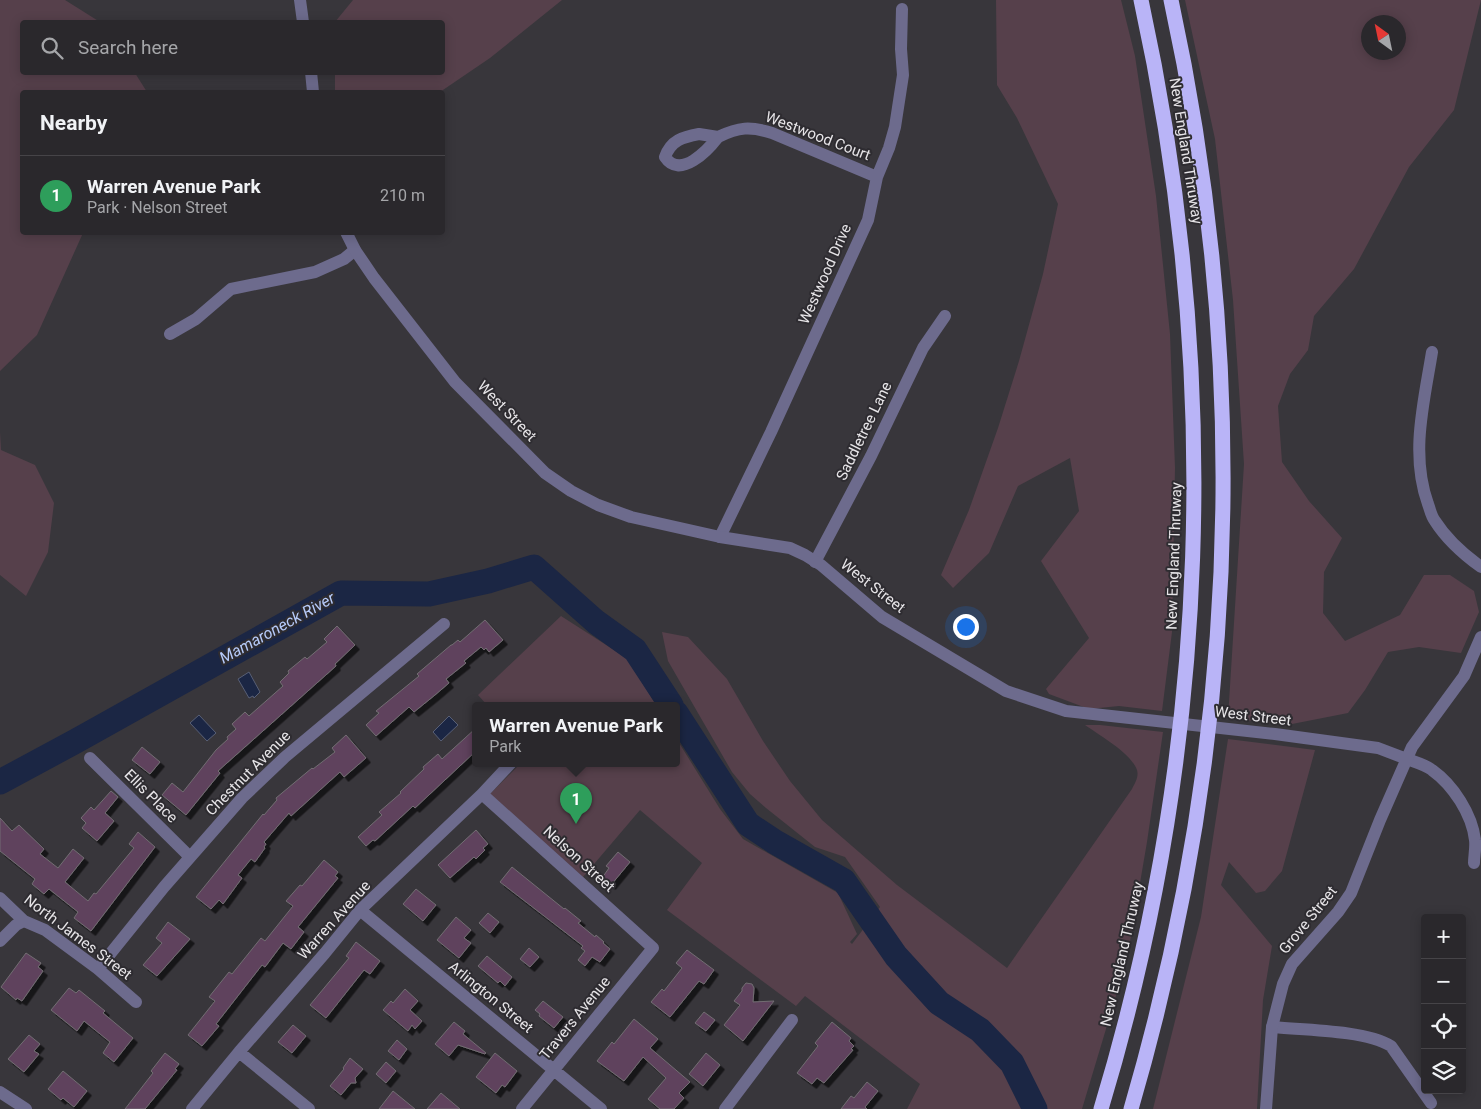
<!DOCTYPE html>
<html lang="en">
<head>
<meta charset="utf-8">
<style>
  body { margin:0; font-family:Roboto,sans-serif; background:#363438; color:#f1f3f6 }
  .controls { position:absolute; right:15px; bottom:15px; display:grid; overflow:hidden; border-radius:5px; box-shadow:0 2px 12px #0003 }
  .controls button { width:45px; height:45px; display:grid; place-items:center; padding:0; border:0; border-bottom:1px solid #464448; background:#2a282c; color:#f1f3f6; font:25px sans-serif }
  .compass { position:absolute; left:1361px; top:15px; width:45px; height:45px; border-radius:50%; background:#2a282c; box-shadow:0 2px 12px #0003; rotate:327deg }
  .you { position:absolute; left:965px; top:626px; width:18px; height:18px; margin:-12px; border:4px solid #fff; border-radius:50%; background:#1a73e8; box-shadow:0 0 0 8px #1a73e833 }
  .badge { display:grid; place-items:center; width:32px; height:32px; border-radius:50%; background:#d6ab8b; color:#fff; font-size:16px; font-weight:700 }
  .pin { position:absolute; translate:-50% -41px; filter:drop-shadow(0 1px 2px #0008) }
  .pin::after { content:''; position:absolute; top:26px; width:18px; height:15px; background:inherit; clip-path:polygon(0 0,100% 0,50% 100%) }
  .popup { position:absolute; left:472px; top:702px; width:208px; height:65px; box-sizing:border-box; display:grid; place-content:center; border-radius:5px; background:#2a282c; filter:drop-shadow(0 1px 4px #0005); font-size:16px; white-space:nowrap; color:#a5a6a9 }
  .popup b { font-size:19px; color:#f1f3f6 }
  .popup::after { content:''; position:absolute; left:50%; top:100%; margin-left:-10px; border:10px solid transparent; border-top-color:#2a282c }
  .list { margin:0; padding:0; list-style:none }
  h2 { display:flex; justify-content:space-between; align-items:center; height:65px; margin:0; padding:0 20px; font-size:21px }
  h2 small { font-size:16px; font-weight:400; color:#a5a6a9 }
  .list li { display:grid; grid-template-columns:32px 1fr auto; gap:15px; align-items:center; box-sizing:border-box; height:80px; padding:0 20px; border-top:1px solid #464448 }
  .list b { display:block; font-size:19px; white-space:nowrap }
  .list p { margin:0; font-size:16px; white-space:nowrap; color:#a5a6a9 }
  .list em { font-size:16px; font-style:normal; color:#a5a6a9 }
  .icon { flex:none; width:28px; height:28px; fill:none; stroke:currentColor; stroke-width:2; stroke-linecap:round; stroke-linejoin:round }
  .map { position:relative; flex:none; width:1481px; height:1109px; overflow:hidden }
  .search { position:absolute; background:#2a282c; box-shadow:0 2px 12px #0003; left:20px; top:20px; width:425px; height:55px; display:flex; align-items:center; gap:12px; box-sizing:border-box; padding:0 18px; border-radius:5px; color:#a5a6a9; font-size:19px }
  .panel { position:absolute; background:#2a282c; box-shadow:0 2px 12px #0003; left:20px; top:90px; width:425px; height:145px; border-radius:5px }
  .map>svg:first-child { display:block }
  .green { fill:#56404b; fill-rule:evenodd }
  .water { fill:#1b2644; stroke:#585f75 }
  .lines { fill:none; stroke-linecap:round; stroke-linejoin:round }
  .river { stroke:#1b2644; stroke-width:25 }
  .building { fill:#5e425d; stroke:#726d72; filter:url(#shadow) }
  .minor { stroke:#6d6b8d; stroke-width:12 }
  .tertiary { stroke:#6d6b8d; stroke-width:12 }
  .motorway { stroke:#b9b4f7; stroke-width:15 }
  .labels { text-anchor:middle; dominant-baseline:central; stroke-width:4; stroke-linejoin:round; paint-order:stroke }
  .street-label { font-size:15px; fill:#e7e5e8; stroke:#2e2c31 }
  .water-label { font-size:16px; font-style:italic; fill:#b7cbfa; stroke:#2e2c31 }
</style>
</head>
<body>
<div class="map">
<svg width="1481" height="1109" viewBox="0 0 1481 1109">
  <defs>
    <filter id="shadow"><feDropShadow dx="4.5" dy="4.5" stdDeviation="0" flood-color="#0009"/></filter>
  </defs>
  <rect width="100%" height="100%" fill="#38363b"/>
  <path class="green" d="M0,0H65L100,22H22V72L135,73L147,92H22V232L83,233L37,335L0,371Z
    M353,0H562L490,58L440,92H335V73L442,72V22H335Z
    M996,0H1121L1135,56L1156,196L1170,334L1175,468L1172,632L1162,711L1119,706L1089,709L1049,694L1046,689L1089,638L1041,561L1079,511L1070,458L1018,486L989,553L953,588L941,575L969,510L998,428L1019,361L1043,274L1058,204L1017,118L997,85Z
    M1185,0H1481L1454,110L1409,167L1354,269L1314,316L1308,350L1290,374L1278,406L1282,462L1309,501L1342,538L1324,572L1323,613L1345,641L1400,615L1424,575H1450L1474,591L1479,612L1461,653L1419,647L1388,652L1365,690L1348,713L1287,725L1228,718L1244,464L1233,300L1215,139ZM1368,22H1398V52H1368Z
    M0,432L1,450L35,465L54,503L48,552L26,596L0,575Z
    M561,616L628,659L656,705H487L478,695Z
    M662,632L688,637L727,679L763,741L790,781L822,820L897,885L1007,968L1132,789C1135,783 1139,777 1137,770C1131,753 1099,735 1085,725H1100L1163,732L1147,842L1127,959L1082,1109H907L920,1084L805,996L796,1006L667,910L702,863L640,810L583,877L490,794L521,763H676V738L720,809L743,839L838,893L857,934L850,942L852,944L880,907L845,857L815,847L766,808L750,794L732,772L668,661Z
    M1228,739L1315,750L1282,871L1265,891L1256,893L1229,862L1221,885L1272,946L1263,1000L1257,1109H1153L1201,917Z"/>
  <path class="water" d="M249,672L260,692L254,698L253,696L249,698L238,679Z
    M199,715L216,733L207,741L190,723Z
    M449,716L458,725L441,741L433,732Z"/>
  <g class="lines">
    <path class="river" d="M676,713L748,824L775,842L844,881L896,956L939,1003L980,1030L1012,1063L1035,1109
      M0,782L76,741L341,593L429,594L488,581L534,567L596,622L635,650L671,705"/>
  </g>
  <path class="building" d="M485,620L503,640L489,652L486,648L484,650L481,647L464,661L466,663L446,679L449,683L435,695L414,712L409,707L376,736L366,725L379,713L376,711L419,676L417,674L451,645H452L458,640L460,642Z
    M337,626L355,645L335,664L336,666L218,771L220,773L186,815L162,795L172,783L183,792L216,750L228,739L227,737L236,729L232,724L245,712L249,716L283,686L280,682L289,673L288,671L305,657L307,659L327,642L324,639Z
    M476,728V751L415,808L413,806L375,841L373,840L366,846L358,837L382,815L379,812L401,793L400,792L424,769L423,767L438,754L442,759Z
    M346,735L366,758L344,777L340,772L291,816L289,813L264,842L266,844L264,847L265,848L255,862L251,859L238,875L242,878L223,904L219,900L211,909L196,897L263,814L264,815L277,800L276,798L312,768L313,769L335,752L332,748Z
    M142,747L160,762L150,774L132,760Z
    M111,791L118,797L105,813L114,821L97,841L82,828L86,823L81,818L91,807L94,810Z
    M0,818L12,831L19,825L44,849L40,854L58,868L73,849L84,858L65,882L88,901L94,893L96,894L134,848L129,844L138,832L155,847L91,931L74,918L78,912L49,889L44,894L32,884L35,879L0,851Z
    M476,830L488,844L483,848L485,850L476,859L474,857L450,878L438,865Z
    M618,852L630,862L611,885L602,878L609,868L606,866Z
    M324,860L338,872L335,876L338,878L298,927L304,932L291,949L283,943L265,967L262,965L216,1024L219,1026L202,1046L188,1035L215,1001L209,997L229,972L232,974L261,938L265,941L293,906L286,901L300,885L302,886Z
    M512,867L564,909L565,908L581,921L578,923L595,937L596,935L604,942L603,943L610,949L600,962L592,957L585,966L578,960L585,951L581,948L583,946L500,882Z
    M416,889L436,905L423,921L403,904Z
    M488,913L499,922L490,933L479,923Z
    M456,917L471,930L464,938L471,943L459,958L437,940Z
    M168,922L190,939L157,976L143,965L162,943L156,938Z
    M356,942L380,961L370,974L364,970L326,1018L310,1005L349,958L346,956Z
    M529,948L539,957L530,967L520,959Z
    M687,950L714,970L704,984L699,981L670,1017L651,1002L662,989L664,991L682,968L676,963Z
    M26,953L41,963L38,967L43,971L22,1001L17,998L16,1000L1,987Z
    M487,956L512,977L505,986L500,981L498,983L478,966Z
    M746,983L752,984L754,988L753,1002L774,1001L743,1041L724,1025L740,1005L734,1001L742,991V988Z
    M69,988L76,993L79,990L105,1011L103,1013L133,1038L114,1062L103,1053L110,1042L84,1021L77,1031L51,1010Z
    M405,989L418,1001L410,1010L422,1021L415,1029L412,1025L408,1031L383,1010L391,1001L393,1003Z
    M543,1001L563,1017L554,1028L539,1016L540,1014L535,1010Z
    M704,1012L715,1020L706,1031L695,1023Z
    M634,1019L658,1039L650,1048L690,1082L679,1093L684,1098L674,1109H660L648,1099L666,1078L643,1057L624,1081L597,1061L612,1042L614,1044Z
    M454,1022L465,1031L463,1034L486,1053L485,1054L458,1045L449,1056L435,1044Z
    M832,1022L851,1038L849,1041L854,1046L851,1049L853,1050L824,1083L817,1078L812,1084L797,1073L818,1046L815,1043Z
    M293,1025L306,1036L292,1053L278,1042Z
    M29,1035L40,1044L34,1051L39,1054L24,1072L8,1059Z
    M397,1040L407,1049L399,1060L388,1051Z
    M165,1053L179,1064L175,1069L177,1070L145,1109H125L153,1073L151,1071Z
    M495,1053L517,1071L505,1087L502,1085L496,1093L476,1077Z
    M706,1053L720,1065L703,1086L689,1074Z
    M350,1058L363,1069L355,1078L356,1083H351L341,1095L330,1086L344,1069L343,1068Z
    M386,1062L396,1071L386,1083L376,1074Z
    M63,1071L87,1091L74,1107L63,1098L61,1100L48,1089Z
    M867,1082L878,1091L865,1107L867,1109H841L851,1096L854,1098Z
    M393,1091L415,1109H379Z
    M441,1093L460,1109H427Z"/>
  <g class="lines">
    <path class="minor" d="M699,134L718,137C708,150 680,180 665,157C671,140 683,137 699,134Z
      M718,137C739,127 750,126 772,133L877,177
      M170,334L196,319L231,289L315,272L344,259L355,250
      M1432,352C1424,402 1410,454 1428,504C1430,509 1431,516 1435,521C1447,540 1463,554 1481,567
      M720,537L771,432L868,220L877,177L889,148L895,127L903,75L901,49L902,9
      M815,562L871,456L923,348L945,316
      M90,758L190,857
      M1407,759C1415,762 1426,765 1432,770C1453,785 1472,814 1475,840C1476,847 1474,856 1474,863
      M482,794L653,948L522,1109
      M0,898L24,921L45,930L98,969L136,1002
      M360,910L601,1109
      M0,941L16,925L24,921
      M98,969L164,887L242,798L285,757L444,624
      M1272,1027C1304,1030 1365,1030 1391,1046L1431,1103
      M239,1052L309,1109
      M0,1092L26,1109
      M192,1109L239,1052L325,953L360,910L482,794L511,763
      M725,1109L792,1020"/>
    <path class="tertiary" d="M300,0L303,22
      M311,72L313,92
      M346,232L355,250L374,278L455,382L545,473L571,491L598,505L631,517L720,537L790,548L805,555L821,565L882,617L1006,691L1066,711L1275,734L1378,748L1407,759
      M1266,1109L1272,1027L1283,984L1292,964L1338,912L1351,893L1380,820L1412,747L1464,676L1481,637"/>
    <path class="motorway" d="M1101,1109C1211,746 1222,370 1141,0
      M1131,1109C1238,743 1252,372 1171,0"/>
  </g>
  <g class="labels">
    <g class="street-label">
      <text transform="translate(818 136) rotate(21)">Westwood Court</text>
      <text transform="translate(1186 151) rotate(81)">New England Thruway</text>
      <text transform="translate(825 274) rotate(-66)">Westwood Drive</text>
      <text transform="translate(507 411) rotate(46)">West Street</text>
      <text transform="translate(864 431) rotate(-64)">Saddletree Lane</text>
      <text transform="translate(1174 556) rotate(-88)">New England Thruway</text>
      <text transform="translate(873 586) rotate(38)">West Street</text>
      <text transform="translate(1253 716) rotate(7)">West Street</text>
      <text transform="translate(248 773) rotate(-45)">Chestnut Avenue</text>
      <text transform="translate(151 796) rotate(45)">Ellis Place</text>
      <text transform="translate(579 859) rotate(42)">Nelson Street</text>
      <text transform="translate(334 920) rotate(-48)">Warren Avenue</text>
      <text transform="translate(1308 920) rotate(-51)">Grove Street</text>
      <text transform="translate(78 937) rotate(37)">North James Street</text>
      <text transform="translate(1122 954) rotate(-77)">New England Thruway</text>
      <text transform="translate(491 997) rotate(39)">Arlington Street</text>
      <text transform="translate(575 1018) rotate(-51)">Travers Avenue</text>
    </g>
    <g class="water-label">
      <text transform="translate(277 628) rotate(-29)">Mamaroneck River</text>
    </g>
  </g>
</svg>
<div class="controls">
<button>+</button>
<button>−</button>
<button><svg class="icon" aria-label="locate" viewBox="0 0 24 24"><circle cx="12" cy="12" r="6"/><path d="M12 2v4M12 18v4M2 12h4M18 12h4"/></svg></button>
<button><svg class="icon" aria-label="layers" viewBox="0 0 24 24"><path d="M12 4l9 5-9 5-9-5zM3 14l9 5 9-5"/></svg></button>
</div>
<svg class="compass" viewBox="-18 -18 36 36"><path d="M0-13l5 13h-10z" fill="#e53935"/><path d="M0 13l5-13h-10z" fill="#a5a6a9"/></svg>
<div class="you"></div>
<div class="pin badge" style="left:576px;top:824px;background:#2e9e5b">1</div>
<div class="popup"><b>Warren Avenue Park</b>Park</div>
<div class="search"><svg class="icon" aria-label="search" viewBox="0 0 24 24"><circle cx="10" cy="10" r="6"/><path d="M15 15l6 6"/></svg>Search here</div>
<section class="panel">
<h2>Nearby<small></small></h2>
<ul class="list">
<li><span class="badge" style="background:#2e9e5b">1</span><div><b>Warren Avenue Park</b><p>Park · Nelson Street</p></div><em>210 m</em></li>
</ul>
</section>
</div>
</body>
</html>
